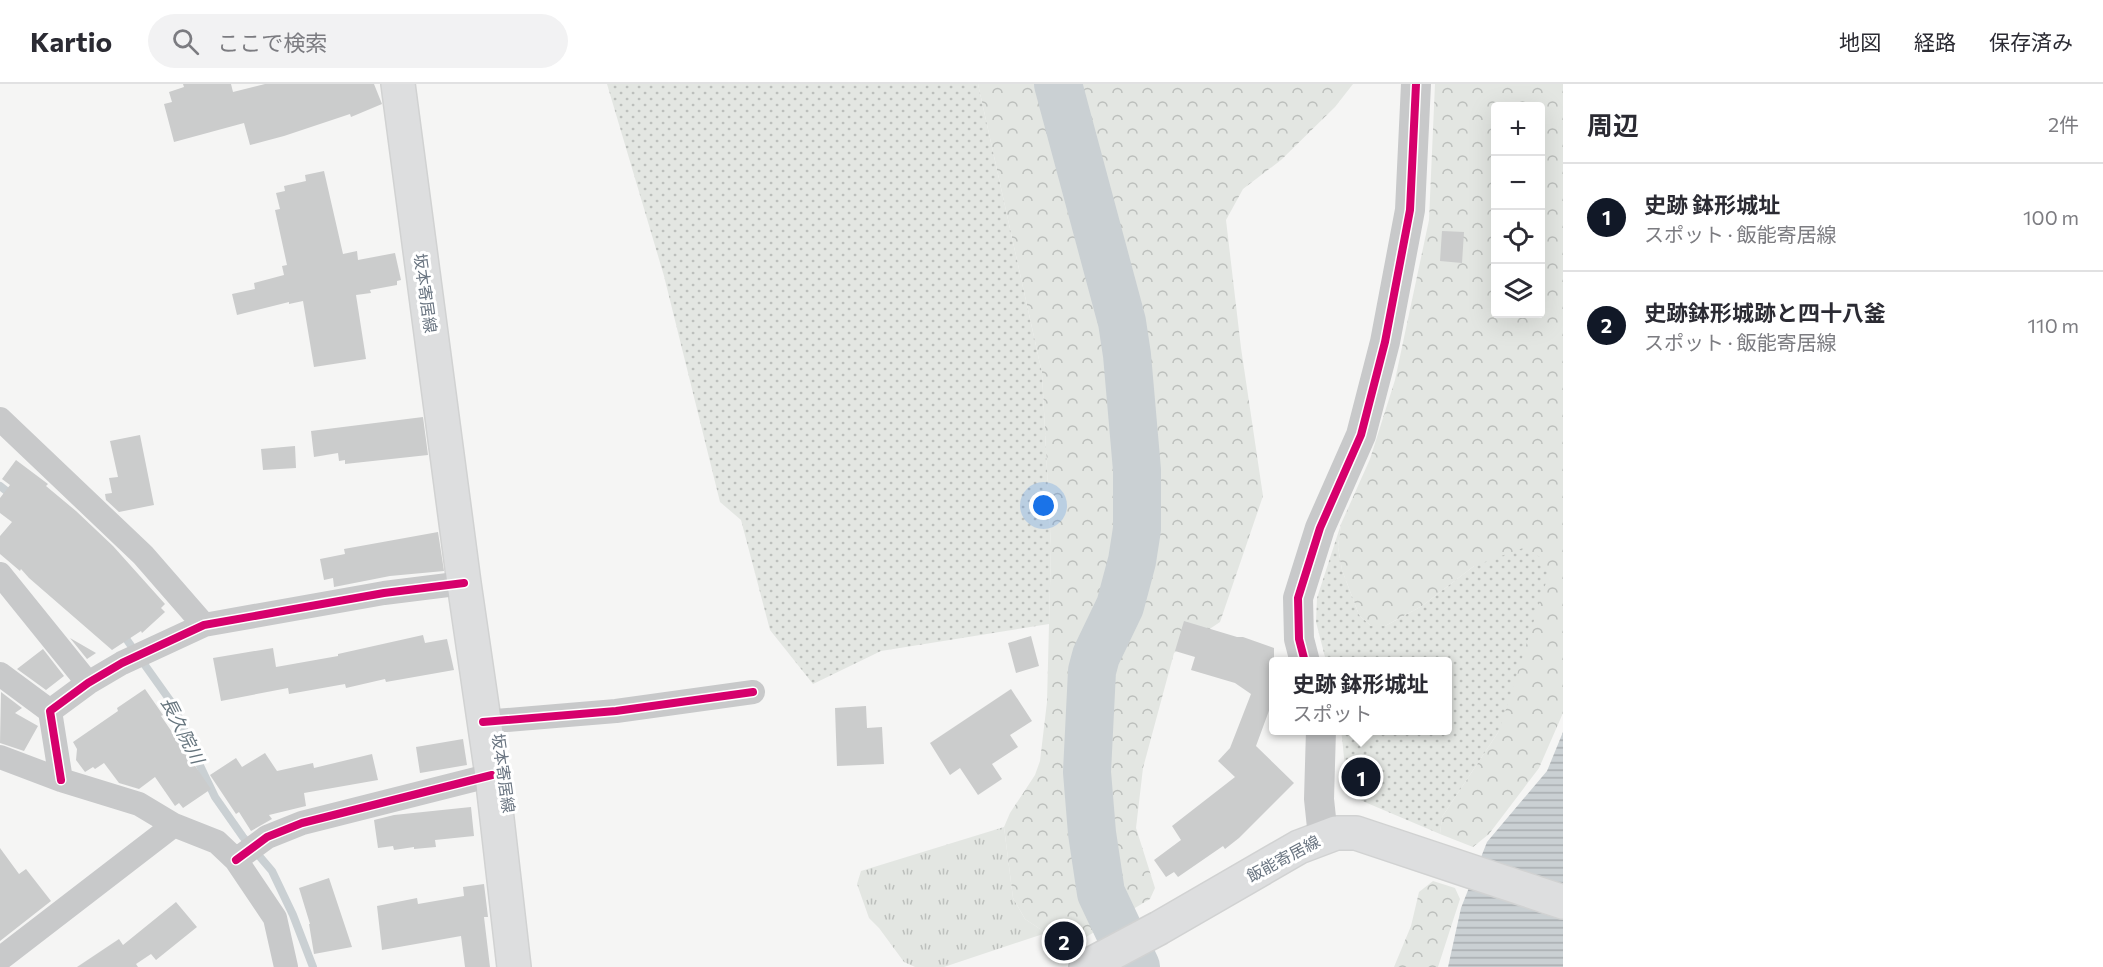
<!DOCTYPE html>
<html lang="ja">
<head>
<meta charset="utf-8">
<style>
  body { margin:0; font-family:Commissioner,"Noto Sans JP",sans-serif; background:#f2f2f3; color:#2b2b33 }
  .controls { position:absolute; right:18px; top:18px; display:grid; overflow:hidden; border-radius:6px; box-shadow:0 6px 24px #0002 }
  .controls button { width:54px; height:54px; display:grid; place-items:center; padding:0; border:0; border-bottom:2px solid #e1e1e2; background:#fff; color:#2b2b33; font:30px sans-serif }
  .you { position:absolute; left:1044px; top:422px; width:21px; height:21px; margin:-15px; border:4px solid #fff; border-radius:50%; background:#1a73e8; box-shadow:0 0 0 9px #1a73e833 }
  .badge { display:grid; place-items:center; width:39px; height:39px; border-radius:50%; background:#111827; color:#fff; font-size:20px; font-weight:700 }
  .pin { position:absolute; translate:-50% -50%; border:3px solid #fff; box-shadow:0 2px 6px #0006 }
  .popup { position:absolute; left:1269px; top:573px; width:183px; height:78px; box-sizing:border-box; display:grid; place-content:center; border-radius:6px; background:#fff; filter:drop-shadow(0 2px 4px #0005); font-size:20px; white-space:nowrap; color:#7c7c81 }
  .popup b { font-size:22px; color:#2b2b33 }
  .popup::after { content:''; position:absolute; left:50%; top:100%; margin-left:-12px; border:12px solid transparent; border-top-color:#fff }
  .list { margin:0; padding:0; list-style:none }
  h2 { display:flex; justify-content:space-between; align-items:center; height:78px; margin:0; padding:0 24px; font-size:26px }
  h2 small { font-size:20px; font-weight:400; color:#7c7c81 }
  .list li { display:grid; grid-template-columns:39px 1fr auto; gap:18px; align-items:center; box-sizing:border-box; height:108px; padding:0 24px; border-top:2px solid #e1e1e2 }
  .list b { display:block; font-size:22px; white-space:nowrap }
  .list p { margin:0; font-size:20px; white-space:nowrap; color:#7c7c81 }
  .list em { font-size:20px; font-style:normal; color:#7c7c81 }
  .icon { flex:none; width:33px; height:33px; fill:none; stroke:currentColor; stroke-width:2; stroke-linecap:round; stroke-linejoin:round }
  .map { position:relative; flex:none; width:1563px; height:883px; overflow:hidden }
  header { display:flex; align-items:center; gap:36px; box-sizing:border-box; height:84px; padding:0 30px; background:#fff; border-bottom:2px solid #e1e1e2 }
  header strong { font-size:28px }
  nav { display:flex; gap:33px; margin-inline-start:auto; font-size:21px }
  .search { width:420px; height:54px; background:#f2f2f3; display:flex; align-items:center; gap:15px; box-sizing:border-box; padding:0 21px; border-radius:33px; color:#7c7c81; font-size:22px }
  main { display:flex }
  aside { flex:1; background:#fff }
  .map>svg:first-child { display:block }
  .grass { fill:url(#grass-tufts) }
  .forest { fill:url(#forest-crowns); fill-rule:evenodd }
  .park { fill:url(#park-dots) }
  .water { fill:url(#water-rules) }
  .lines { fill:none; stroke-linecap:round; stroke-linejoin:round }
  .stream { stroke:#cad0d3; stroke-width:8 }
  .river { stroke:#cad0d3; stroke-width:48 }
  .building { fill:#cbcccc }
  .secondary-casing { stroke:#d1d2d2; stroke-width:36 }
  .primary-casing { stroke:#d1d2d2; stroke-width:36 }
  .minor { stroke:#c8c9ca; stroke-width:24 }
  .tertiary { stroke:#c8c9ca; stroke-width:30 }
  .secondary { stroke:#dddedf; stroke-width:33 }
  .primary { stroke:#dddedf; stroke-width:33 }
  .cycleway-casing { stroke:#fff; stroke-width:11 }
  .cycleway { stroke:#d6006c; stroke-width:8 }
  .labels { text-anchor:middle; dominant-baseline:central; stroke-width:6; stroke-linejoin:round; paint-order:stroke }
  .street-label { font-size:16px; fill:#697480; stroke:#fff }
  .water-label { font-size:18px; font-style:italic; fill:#65747d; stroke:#fff }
</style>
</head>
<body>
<header>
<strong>Kartio</strong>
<div class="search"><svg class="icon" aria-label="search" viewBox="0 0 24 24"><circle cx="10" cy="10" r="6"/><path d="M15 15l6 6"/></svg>ここで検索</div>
<nav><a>地図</a><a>経路</a><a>保存済み</a></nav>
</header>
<main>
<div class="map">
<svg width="1563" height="883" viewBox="0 0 1563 883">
  <defs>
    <pattern id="grass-tufts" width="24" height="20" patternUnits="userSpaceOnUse" patternTransform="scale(1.5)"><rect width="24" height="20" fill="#e3e6e2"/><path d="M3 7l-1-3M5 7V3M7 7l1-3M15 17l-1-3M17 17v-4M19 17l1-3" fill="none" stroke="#bcbfbc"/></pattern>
    <pattern id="forest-crowns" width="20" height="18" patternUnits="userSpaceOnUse" patternTransform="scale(1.5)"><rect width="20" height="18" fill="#e3e6e2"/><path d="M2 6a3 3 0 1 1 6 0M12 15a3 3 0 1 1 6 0" fill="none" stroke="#bcbfbc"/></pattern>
    <pattern id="park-dots" width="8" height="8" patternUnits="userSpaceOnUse" patternTransform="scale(1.5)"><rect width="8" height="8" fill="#e3e6e2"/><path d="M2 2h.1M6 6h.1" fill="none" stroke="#bcbfbc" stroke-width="1.8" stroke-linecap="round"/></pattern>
    <pattern id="water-rules" width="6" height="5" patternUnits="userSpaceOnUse" patternTransform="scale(1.5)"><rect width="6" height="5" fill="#cad0d3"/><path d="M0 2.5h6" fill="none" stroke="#a8adb0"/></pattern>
  </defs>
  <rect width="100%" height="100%" fill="#f5f5f4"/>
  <path class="grass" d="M1004,743L1013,814L1025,835L1046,849L944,883H915L904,878L879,844L869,834L857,800L861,787Z"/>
  <path class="forest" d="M978,0H1353L1335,23L1281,76L1243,105L1226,136L1241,264L1263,412L1220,538L1174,569L1143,684L1136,744L1155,804L1150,815L1081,856H1072L1066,843L1062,842L1052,848L1046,849L1025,835L1013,814L1004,743L1010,729L1035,691L1040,677L1047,618L1051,463L1042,289Z
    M1435,0H1563V629L1539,684L1489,750L1473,763L1440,750L1442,733L1499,647L1474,482L1422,522L1385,542H1371L1359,531L1342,486L1338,463L1341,440L1370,375L1395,296L1429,136ZM1496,22H1540V230H1496Z
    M1433,797L1455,804L1460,815L1438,883H1394L1411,842L1419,808Z"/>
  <path class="park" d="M607,0H978L1042,289L1051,463L1049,540L881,567L813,600L770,546L741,436L720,418L664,192Z
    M1341,440L1338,463L1342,486L1359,531L1371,542H1385L1422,522L1474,482L1523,464L1540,473L1549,489L1499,647L1442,733L1440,750L1360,716C1342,701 1345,668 1341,647L1448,646V578L1326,577L1316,538L1317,514Z"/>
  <path class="water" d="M1563,648V883H1448L1461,824L1487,758L1547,687Z"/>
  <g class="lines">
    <path class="stream" d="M0,402L14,413
      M122,549L174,622L194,669L215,713L243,753L272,787L293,831L313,883"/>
    <path class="river" d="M1058,0L1122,238L1127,271L1137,386V445L1132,477L1120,522L1096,572L1092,587L1087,688L1092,749L1101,809L1136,883"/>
  </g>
  <path class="building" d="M183,0H231L233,8L265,0H374L382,20L351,33L350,30L284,52L250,61L244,39L174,58L164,20L172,18L169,8L184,3Z
    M324,87L343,170L357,167L358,176L395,169L401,196L397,197V201L370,206L371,209L356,211L366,275L314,283L303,217L289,220V218L237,231L232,210L255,205L254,199L284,191L282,182L287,181L275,126L280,125L276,109L285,107L284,102L306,97L305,91Z
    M1442,147L1464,148L1462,179L1440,177Z
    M423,333L428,371L345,380V376L339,377L338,369L314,373L311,347Z
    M140,351L154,421L119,428L106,416L105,410L112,409L109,394L118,393L110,357Z
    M295,362L296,384L263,386L261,365Z
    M16,376L48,400L46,402L76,427L113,462L165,520L161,524L165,528L142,549L141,547L112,566L29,494L21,485L20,487L0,470V452L12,438L0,429V414L10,401L2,395Z
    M438,448L444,487L390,492L334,503L333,494L324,496L320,475L345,470L344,465Z
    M1184,537L1237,553H1243L1274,564V613L1256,662L1294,699L1239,754L1225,765L1223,762L1178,793L1174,788L1166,793L1154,776L1181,756L1172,742L1235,693L1218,677L1230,664L1251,610L1235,599L1191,586L1195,573L1175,567Z
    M423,551L425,559L447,555L454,586L386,598L385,595L346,604L345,600L289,610L288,604L221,617L213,574L273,564L276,583L338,572V570Z
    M1031,552L1039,582L1016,589L1008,559Z
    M70,554L96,569L87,575Z
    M43,565L64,592L46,606L17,585Z
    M145,605L163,631L161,632L211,705L183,724L179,719L175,722L155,693L139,705L119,699L104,679L95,685L93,683L85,688L76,676L77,665L73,658L118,627L117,624Z
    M1011,605L1032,637L1010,651L1018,663L992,680L1002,695L978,711L960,684L950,691L930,659Z
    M1,608L22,624L15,629L38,642L24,667L0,659Z
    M866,622L867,644L882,643L884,680L837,682L835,624Z
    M463,655L467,681L420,689L416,663Z
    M265,669L277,687L313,679L314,684L372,670L378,696L304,709L306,722L269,731L272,735L251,747L239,728L236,730L210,691L236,674L242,683Z
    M471,723L474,752L435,756L436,763L414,765V763L394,766L393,762L378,764L374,736L394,731Z
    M0,764L19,790L26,785L51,817L0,857Z
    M329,794L352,863L314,870L309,840H310L299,804Z
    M484,800L488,833H484L490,883H465L461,852L382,866L377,822L417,814L418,820L464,812L463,803Z
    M176,818L197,843L156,876L151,870L136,880L138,883H77L119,855L123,861Z"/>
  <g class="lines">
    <g class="secondary-casing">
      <path id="secondary" d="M398,0L464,499L492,691L514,883"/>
    </g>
    <g class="primary-casing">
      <path id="primary" d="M1086,883L1159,844L1299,763L1336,749H1356L1563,818"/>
    </g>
    <path class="minor" d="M0,335L143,471L204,541
      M0,490L88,599
      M0,590L50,627
      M483,638L616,627L753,608
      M0,673L61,696L139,720L174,741L217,758L236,776L275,834L286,883
      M61,696L50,627L88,599L122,579L204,541L384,509L464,499
      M236,776L267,753L302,739L492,691
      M0,875L174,741"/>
    <path class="tertiary" d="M1305,578L1299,555L1298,514L1320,444L1361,351L1385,258L1410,126L1416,0
      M1321,646L1319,715L1323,753"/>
    <use href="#secondary" class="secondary"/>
    <use href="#primary" class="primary"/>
    <g class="cycleway-casing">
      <path id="cycleway" d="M1305,578L1299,555L1298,514L1320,444L1361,351L1385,258L1410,126L1416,0
        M483,638L616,627L753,608
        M61,696L50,627L88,599L122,579L204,541L384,509L464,499
        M236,776L267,753L302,739L492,691"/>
    </g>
    <use href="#cycleway" class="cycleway"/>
  </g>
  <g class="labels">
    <g class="street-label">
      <text transform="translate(426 209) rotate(82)">坂本寄居線</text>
      <text transform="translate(504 689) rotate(82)">坂本寄居線</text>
      <text transform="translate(1283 774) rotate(-28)">飯能寄居線</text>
    </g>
    <g class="water-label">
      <text transform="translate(183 646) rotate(63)">長久院川</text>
    </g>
  </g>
</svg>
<div class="controls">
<button>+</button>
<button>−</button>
<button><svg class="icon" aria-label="locate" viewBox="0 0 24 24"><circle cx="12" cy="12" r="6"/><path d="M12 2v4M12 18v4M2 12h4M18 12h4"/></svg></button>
<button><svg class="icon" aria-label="layers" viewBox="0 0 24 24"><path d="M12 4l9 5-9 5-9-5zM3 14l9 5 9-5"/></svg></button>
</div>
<div class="you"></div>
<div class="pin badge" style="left:1361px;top:693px">1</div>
<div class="popup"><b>史跡 鉢形城址</b>スポット</div>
<div class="pin badge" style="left:1064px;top:857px">2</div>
</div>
<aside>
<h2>周辺<small>2件</small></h2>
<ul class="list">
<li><span class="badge">1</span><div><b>史跡 鉢形城址</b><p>スポット · 飯能寄居線</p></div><em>100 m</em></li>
<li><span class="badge">2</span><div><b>史跡鉢形城跡と四十八釜</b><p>スポット · 飯能寄居線</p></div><em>110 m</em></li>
</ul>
</aside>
</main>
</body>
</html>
